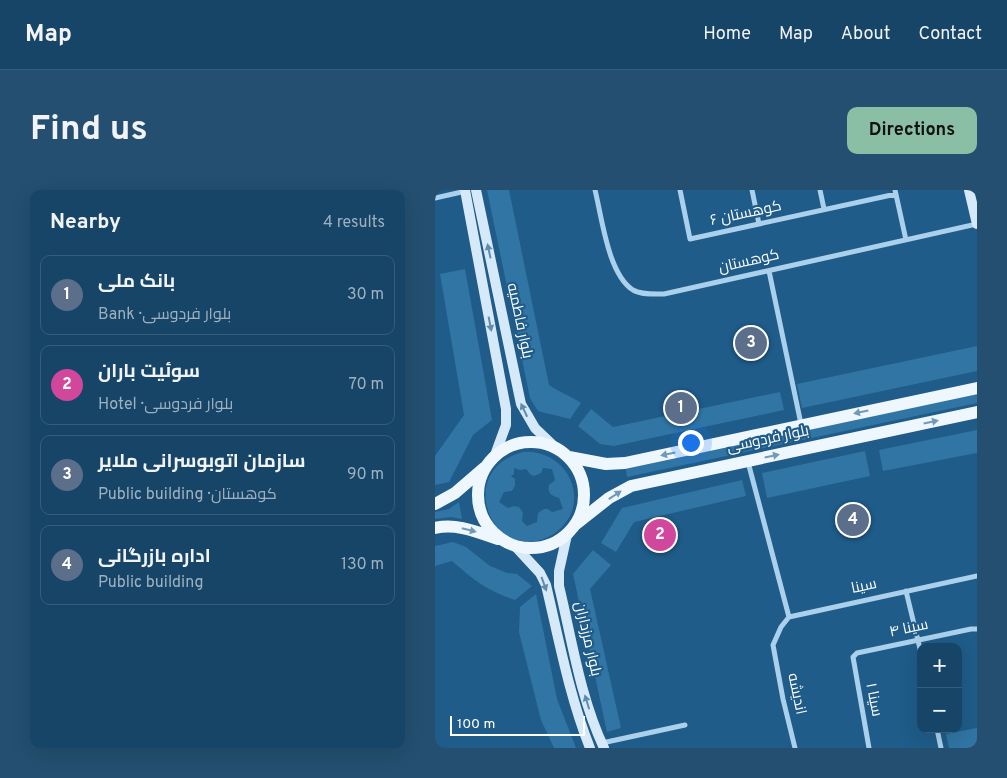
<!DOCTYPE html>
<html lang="en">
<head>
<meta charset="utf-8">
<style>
  body { margin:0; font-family:Overpass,Cairo,sans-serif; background:#244f70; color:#f1f3f6 }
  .controls { position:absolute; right:15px; bottom:15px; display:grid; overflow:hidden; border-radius:10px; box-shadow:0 5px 20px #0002 }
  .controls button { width:45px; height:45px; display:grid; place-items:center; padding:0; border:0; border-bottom:1px solid #365d7b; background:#174567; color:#f1f3f6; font:25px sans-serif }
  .scale { position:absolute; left:15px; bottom:12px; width:135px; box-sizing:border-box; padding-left:5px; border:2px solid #fff; border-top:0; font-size:14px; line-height:18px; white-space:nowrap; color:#fff; -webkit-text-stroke:4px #1f5c89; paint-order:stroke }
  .you { position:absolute; left:255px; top:252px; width:18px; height:18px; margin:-12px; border:4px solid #fff; border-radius:50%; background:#1a73e8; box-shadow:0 0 0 8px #1a73e833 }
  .badge { display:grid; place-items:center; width:32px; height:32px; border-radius:50%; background:#8abfa5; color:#fff; font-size:16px; font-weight:700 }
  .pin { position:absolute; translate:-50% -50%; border:2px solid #fff; box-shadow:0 1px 5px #0006 }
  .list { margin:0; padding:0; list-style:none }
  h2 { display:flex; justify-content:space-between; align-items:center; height:65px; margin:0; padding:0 20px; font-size:21px }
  h2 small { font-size:16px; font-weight:400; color:#9eb1c0 }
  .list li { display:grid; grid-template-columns:32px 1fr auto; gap:15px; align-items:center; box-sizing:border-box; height:80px; margin:0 10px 10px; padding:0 10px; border:1px solid #365d7b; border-radius:10px }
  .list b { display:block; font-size:19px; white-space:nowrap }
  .list p { margin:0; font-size:16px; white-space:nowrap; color:#9eb1c0 }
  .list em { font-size:16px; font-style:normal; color:#9eb1c0 }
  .map { position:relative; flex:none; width:542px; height:558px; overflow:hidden; border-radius:10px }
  header { display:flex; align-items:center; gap:30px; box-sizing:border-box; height:70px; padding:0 25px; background:#174567; border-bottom:1px solid #365d7b }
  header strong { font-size:24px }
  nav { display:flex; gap:28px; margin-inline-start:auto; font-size:18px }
  .intro { display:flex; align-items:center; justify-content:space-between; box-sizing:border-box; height:120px; padding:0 30px }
  h1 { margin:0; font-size:35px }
  .button { padding:12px 22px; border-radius:10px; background:#8abfa5; color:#111; font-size:18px; font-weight:700 }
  main { display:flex; gap:30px; padding:0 30px }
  aside { flex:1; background:#174567; border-radius:10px; box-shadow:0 5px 20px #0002 }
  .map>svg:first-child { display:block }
  .green { fill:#3075a4; fill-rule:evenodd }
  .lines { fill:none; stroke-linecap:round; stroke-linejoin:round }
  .minor { stroke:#aad0eb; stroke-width:5 }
  .secondary { stroke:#d6e9f8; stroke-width:10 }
  .primary { stroke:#eef7fe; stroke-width:12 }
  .oneway { fill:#5f8db0 }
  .oneway2 { fill:#729ab8 }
  .labels { text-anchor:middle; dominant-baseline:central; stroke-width:4.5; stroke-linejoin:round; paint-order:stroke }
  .street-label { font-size:15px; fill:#fff; stroke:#1f5c89 }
</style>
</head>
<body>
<header>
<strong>Map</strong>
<nav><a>Home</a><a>Map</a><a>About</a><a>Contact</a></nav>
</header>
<div class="intro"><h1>Find us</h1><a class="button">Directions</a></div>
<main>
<aside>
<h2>Nearby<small>4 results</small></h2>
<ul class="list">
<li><span class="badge" style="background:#5c6f8a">1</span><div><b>بانک ملی</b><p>Bank · بلوار فردوسی</p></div><em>30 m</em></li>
<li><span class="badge" style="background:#d1479c">2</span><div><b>سوئیت باران</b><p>Hotel · بلوار فردوسی</p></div><em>70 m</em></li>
<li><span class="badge" style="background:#5c6f8a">3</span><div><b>سازمان اتوبوسرانی ملایر</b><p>Public building · کوهستان</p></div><em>90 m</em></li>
<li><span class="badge" style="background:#5c6f8a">4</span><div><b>اداره بازرگانی</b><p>Public building</p></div><em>130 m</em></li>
</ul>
</aside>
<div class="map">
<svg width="542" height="558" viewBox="0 0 542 558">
  <rect width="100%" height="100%" fill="#1f5c89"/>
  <path class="green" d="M52,0H74L114,195C124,202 136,206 146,213L135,229L103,221L95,208Z
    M30,79L57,230L38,245L14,292L0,295V266L29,225L5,84Z
    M542,156V181L367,218L362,194Z
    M345,202L349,220L179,256L165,254L143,236L156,219L178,237Z
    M542,204V213L192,287L191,279Z
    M542,240V263L448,281L444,260Z
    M430,261L435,286L332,308L327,283Z
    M88,262C123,259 150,294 135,326C130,335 122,343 113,347C56,374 19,280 88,262ZM79,278L85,280L91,279L96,285L99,286L106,283L108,278L117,279L120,290L114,295C112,304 117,306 124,308L128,319L117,322L113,319H109L103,323L102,332L92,336L87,331L88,323L84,317L79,316L73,318L64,312L69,302L77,301L80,296V289L76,286L79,284Z
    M307,290L311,306L199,332L181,362L166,353L187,318Z
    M24,312L27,329L16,327L0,329V322L14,319Z
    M18,352L31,357L55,376L72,383L82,384L97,396L80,410C51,400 40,391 17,371L0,376V356Z
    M158,360L176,375L155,399L186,538L172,542L138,384Z
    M101,404L122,509L141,558H119L106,530L84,442L85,417Z
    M542,538V558H514L511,544Z"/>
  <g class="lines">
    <path class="minor" d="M160,0C167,28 173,84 198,100C207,105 219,104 229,104L542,34
      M245,0L255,49L461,4
      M317,0L324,34
      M385,0L389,19
      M460,0L471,50
      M0,8L31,1
      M334,81L366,234
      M313,272L354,427
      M471,401L486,463
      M502,539L506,558
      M167,553L250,535
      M360,558L348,509L338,455L346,437L354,427L542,386
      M434,558L418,467L422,463L536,439H542"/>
    <path class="secondary" d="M30,0L71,219V235L60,265
      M41,0L86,214L100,238L120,257
      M534,0L542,34
      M132,345L124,381V396C137,450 145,507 169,558
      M80,356L105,383L111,395C124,450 134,505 155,558"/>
    <path class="primary" d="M43 305a53 53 0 1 1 106 0a53 53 0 1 1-106 0Z
      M134,267L171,274L190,273L542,198
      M0,314L20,303L49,278
      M141,334L174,308L196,296L542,222
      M0,338C22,333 42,342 63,349"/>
  </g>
  <defs><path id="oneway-solid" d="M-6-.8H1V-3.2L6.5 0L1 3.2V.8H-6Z" transform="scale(1.25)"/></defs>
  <g class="oneway">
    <use href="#oneway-solid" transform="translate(54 61) rotate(-102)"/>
    <use href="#oneway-solid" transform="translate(55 134) rotate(79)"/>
    <use href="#oneway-solid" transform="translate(89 220) rotate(-115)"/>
    <use href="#oneway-solid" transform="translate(109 394) rotate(70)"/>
    <use href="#oneway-solid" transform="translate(152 512) rotate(-107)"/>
  </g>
  <g class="oneway2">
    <use href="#oneway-solid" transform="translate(426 222) rotate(168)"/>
    <use href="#oneway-solid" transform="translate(496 232) rotate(-12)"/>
    <use href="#oneway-solid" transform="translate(233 264) rotate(168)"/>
    <use href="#oneway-solid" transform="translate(337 266) rotate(-12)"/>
    <use href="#oneway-solid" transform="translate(180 305) rotate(-33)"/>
    <use href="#oneway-solid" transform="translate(34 340) rotate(14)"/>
  </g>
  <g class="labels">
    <g class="street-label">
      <text transform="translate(311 24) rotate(-12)">کوهستان ۶</text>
      <text transform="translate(314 72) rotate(-13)">کوهستان</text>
      <text transform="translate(84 131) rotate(78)">بلوار فاطمیه</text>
      <text transform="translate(333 250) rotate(-12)">بلوار فردوسی</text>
      <text transform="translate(429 397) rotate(-12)">سینا</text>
      <text transform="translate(474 439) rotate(-12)">سینا ۴</text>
      <text transform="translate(152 449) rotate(77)">بلوار مرزداران</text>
      <text transform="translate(361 504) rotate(78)">اندیشه</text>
      <text transform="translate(438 510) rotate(79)">سینا ۱</text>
    </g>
  </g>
</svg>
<div class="controls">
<button>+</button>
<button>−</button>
</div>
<div class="scale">100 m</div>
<div class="you"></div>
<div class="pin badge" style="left:246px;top:218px;background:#5c6f8a">1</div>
<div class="pin badge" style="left:225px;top:345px;background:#d1479c">2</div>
<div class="pin badge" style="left:316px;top:153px;background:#5c6f8a">3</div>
<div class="pin badge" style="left:418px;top:330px;background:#5c6f8a">4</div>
</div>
</main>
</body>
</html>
